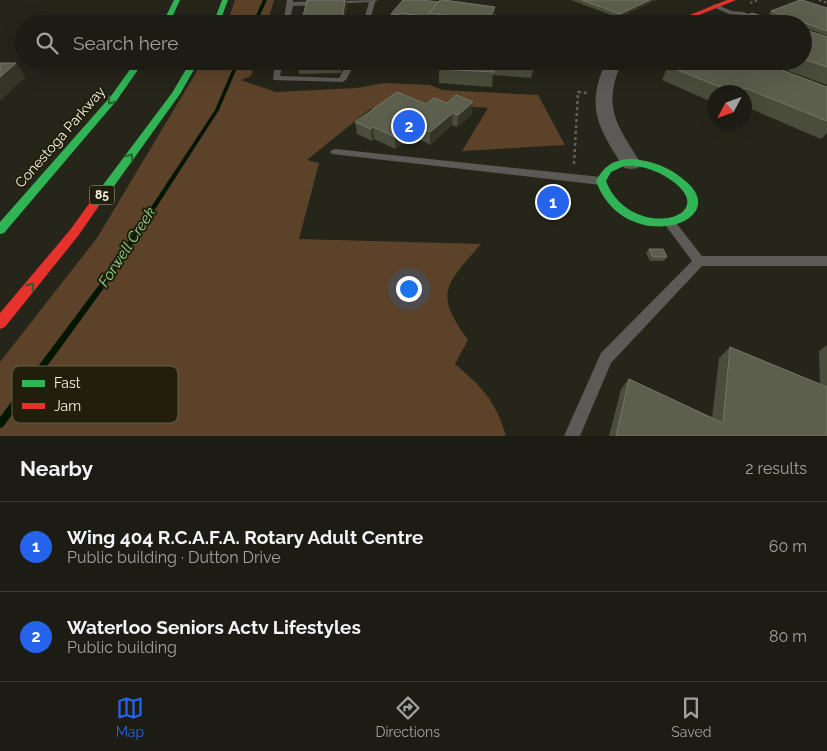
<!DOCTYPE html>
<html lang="en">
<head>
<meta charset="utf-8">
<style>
  body { margin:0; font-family:Raleway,sans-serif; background:#25251d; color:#f1f3f6 }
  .compass { position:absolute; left:707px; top:85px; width:45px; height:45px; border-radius:50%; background:#1c1c14; box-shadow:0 5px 20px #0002; rotate:229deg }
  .you { position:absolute; left:408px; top:288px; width:18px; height:18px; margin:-12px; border:4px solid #fff; border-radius:50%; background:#1a73e8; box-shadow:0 0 0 8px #1a73e833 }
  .badge { display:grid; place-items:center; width:32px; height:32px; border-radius:50%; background:#2563eb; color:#fff; font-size:16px; font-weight:700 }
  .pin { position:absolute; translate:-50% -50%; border:2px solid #fff; box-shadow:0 1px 5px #0006 }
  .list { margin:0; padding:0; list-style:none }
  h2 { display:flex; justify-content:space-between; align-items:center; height:65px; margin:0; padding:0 20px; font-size:21px }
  h2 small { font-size:16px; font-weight:400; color:#a0a1a0 }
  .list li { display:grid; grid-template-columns:32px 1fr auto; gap:15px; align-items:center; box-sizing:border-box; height:90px; padding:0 20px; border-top:1px solid #3a3a34 }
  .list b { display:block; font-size:19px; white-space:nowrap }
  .list p { margin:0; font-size:16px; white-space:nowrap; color:#a0a1a0 }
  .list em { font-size:16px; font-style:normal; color:#a0a1a0 }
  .icon { flex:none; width:28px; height:28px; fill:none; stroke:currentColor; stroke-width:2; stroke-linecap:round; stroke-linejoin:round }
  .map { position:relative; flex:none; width:827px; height:436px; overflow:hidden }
  .search { position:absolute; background:#1c1c14; box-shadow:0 5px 20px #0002; left:15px; right:15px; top:15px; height:55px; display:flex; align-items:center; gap:12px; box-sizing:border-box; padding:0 18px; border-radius:28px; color:#a0a1a0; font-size:19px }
  .sheet { height:245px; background:#1c1c14 }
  nav { display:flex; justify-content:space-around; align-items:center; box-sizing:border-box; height:70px; border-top:1px solid #3a3a34; background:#1c1c14; font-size:14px; color:#a0a1a0 }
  nav a { display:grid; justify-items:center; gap:2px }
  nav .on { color:#2563eb }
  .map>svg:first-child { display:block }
  .green { fill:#5c4229 }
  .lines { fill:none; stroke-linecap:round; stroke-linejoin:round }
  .stream { fill:#031602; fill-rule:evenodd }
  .path-far1 { stroke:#62605b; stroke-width:2; stroke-dasharray:2.5 2.5; stroke-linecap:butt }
  .path { stroke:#62605b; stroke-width:2.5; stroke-dasharray:3 3; stroke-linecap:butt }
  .lane { fill:#5b5a56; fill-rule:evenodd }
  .street { fill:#5b5a56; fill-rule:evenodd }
  .fast { fill:#30b455; fill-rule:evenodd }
  .jam { fill:#e5322d; fill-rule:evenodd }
  .wall { fill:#4a4d3b }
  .shaded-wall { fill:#343526 }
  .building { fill:#5c5f4d; stroke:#747666 }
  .oneway { stroke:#28622c }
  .labels { text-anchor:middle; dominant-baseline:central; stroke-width:4; stroke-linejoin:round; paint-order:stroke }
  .shield { fill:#211f0b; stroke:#b5b4a5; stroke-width:1 }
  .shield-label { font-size:12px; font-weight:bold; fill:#f5f4e7 }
  .street-label { font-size:14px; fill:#f5f4e7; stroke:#211f0b }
  .water-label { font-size:15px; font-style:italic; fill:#8cd58b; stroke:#211f0b }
  .key { fill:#211f0b; stroke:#615f4d; stroke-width:1 }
  .key-label { font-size:14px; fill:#f5f4e7 }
</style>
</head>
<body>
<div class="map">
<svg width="827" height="436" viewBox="0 0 827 436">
  <rect width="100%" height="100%" fill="#26251a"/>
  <path class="green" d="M235,0H274L267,24H225L230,15Z
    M203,61H255L251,76L241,80L276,92L356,88L384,83L430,85L442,90L538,95L565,145L462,151L488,108L403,101L370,109L307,160L319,163L299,239L481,244C446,285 433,292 468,340L455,364C482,387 496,401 506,436H0V362L97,238Z"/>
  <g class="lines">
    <path class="stream" d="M263,0H267L256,24H252Z
      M236,61H240L219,110L109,281L3,427L0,428V417L105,277L215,110Z"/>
    <path class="path-far1" d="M819,0L827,3
      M750,3L759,0"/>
    <path class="path" d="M574,164L578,92L587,93"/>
    <path class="lane" d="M287,0H293V2L378,0L375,2L369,24H363L369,2L293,6L289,24H283Z
      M715,4L732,11L744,12L773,24H763L741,15L729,14L713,7L712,6Z
      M480,10L524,23L525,24H514L478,13L477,12Z
      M275,61H283L280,76L339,78L348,61H356L346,80L342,82L273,80Z
      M586,61H610L617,64L613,66Z
      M335,149L601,177L606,181L601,185L332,154L330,152L332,150Z
      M669,218L673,219L702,256H827V266H702L611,363L580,436H564L601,353L692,261L663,222Z"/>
    <path class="street" d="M606,61H622C602,107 616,124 641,163L638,168L631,169L624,168C598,127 585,108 606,61Z"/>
    <path class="fast" d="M174,0H180L169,24H162Z
      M222,0H228L219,24H213Z
      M136,61H144L117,100L4,233L0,234V222L111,96Z
      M191,61H199L180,94L102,203H94L93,200L94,197L172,93Z
      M633,159C652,161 669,167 683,179C739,222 624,259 596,181C605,165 614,159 633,159ZM624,166C641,165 656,170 671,180C725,218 630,243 606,181L611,172Z"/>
    <path class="jam" d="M727,0H736L677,24H667Z
      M98,196L103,200L78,236L5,327L0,329V313L70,230L94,197Z"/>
  </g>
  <path class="wall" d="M403,0L494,18L491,24H429V21L400,17L398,19L391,18V14Z
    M571,0H656L619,18Z
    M827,8V36L803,27V24H794L769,14L771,11Z
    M803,29L827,37V85L762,61H803Z
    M297,61H346V62H342L341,73L299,74Z
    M461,61H538L537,68L534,67L531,78L493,75L492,87L439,83V69L460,63Z
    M668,66L827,87V133L821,139L744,106V92H714V103L662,80Z
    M447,103L472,114L457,127L452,125L430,145L419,139L404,143L395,149L374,139L372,141L357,134L355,122L426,104Z
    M649,249L667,257L664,261H650L646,253Z
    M827,345V436H609L621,389L629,379L712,418L719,358L730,347L820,384L819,351Z"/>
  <path class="shaded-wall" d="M345,0H346L347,5L345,24H343Z
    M650,0H656L619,18L620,14Z
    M495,7L494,18L491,24H488V22Z
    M340,61H342L341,73Z
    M16,63L26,77L0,101V77Z
    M473,102L472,114L457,127L458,115Z
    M453,113L452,125L430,145V132Z
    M373,127L374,139L372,141L371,129Z
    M419,127V139L404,143L395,149V137L404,130Z"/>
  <path class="building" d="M307,0H345L342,23H346V24H301Z
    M403,0H423L438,2L429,13V17L400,13L398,15L391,14Z
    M440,0H444L495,7L488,22L429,13Z
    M582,0H650L620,14Z
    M800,0H802L827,8V31L771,11Z
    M752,13L787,24H732Z
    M803,29L827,37V67L803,59Z
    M441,61L468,63L469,61H494V72L439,69Z
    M500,61H534V64Z
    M676,61H758L827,87V121L745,88L739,92H732L668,66Z
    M0,63H16L0,77Z
    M397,92L426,104L434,98L447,103L456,95L473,102L458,115L453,113L430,132L419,127L404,130L395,137L373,127L371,129L355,122Z
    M649,249H663L667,257H653Z
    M730,347L827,387V436H616L629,379L723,423Z"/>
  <defs><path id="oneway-chevron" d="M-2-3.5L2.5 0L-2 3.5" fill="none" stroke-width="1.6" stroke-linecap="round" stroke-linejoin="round" transform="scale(1.25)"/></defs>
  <g class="oneway">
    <use href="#oneway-chevron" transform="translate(111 101) rotate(129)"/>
    <use href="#oneway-chevron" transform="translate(130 157) rotate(-53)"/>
    <use href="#oneway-chevron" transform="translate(31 286) rotate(-51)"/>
  </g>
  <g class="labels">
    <rect class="shield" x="89.5" y="185.5" width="25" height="19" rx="4"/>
    <g class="shield-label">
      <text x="102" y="195">85</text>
    </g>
    <g class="street-label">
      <text transform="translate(60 137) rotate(-49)">Conestoga Parkway</text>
    </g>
    <g class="water-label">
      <text transform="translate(127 247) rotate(-57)">Forwell Creek</text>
    </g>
  </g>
  <rect x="12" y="366" width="166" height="57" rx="8" class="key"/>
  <rect x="22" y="380" width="23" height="7" fill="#30b455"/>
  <rect x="22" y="403" width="23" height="6" fill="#e5322d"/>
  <g class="key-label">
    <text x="54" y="388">Fast</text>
    <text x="54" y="411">Jam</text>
  </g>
</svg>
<svg class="compass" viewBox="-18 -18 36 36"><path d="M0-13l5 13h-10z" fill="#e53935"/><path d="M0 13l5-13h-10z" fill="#a0a1a0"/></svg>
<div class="you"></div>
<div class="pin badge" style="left:553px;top:202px">1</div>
<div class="pin badge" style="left:409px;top:126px">2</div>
<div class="search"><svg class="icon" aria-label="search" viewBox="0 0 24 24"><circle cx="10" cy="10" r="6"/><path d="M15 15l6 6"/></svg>Search here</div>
</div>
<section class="sheet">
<h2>Nearby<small>2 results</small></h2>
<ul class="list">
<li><span class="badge">1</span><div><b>Wing 404 R.C.A.F.A. Rotary Adult Centre</b><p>Public building · Dutton Drive</p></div><em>60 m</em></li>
<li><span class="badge">2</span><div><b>Waterloo Seniors Actv Lifestyles</b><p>Public building</p></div><em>80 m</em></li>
</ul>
</section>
<nav>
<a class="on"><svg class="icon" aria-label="map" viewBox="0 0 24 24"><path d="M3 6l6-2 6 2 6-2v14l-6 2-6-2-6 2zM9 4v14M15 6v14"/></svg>Map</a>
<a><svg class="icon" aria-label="directions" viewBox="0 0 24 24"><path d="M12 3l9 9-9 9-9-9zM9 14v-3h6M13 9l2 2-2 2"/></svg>Directions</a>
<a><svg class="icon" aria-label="saved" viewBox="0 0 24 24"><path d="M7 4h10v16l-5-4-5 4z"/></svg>Saved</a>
</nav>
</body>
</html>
